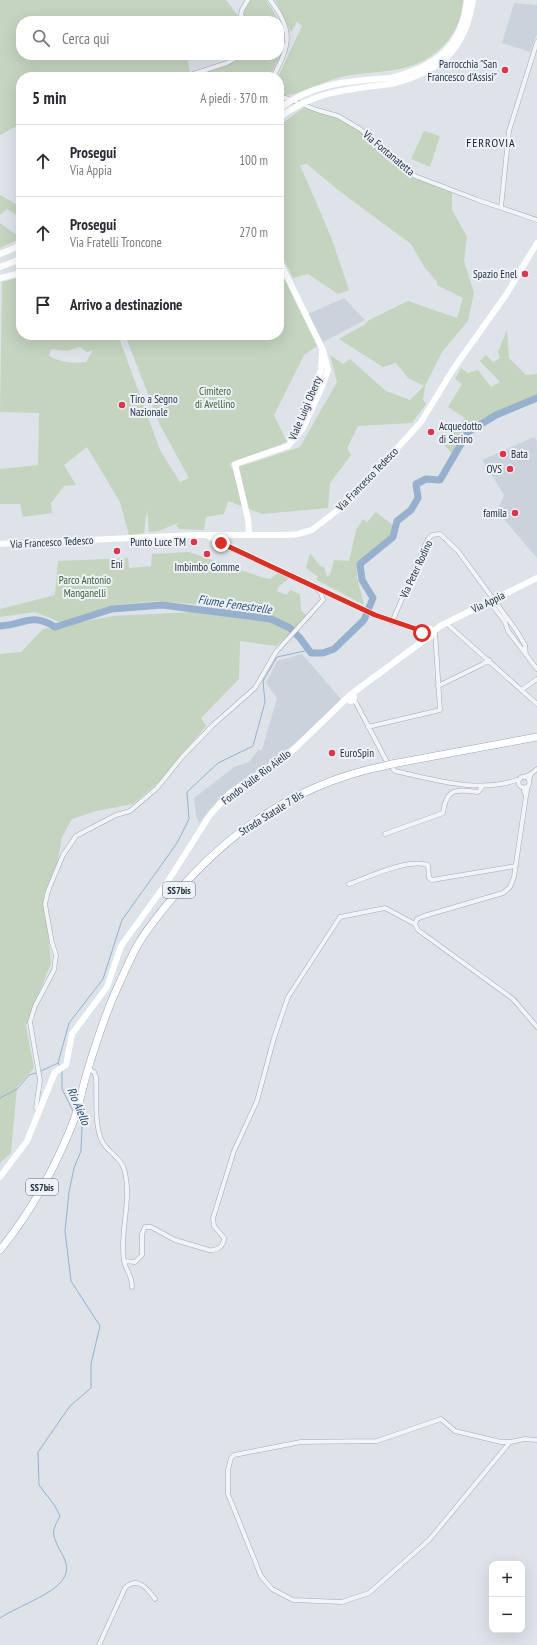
<!DOCTYPE html>
<html lang="it">
<head>
<meta charset="utf-8">
<style>
  body { margin:0; font-family:"PT Sans Narrow",sans-serif; background:#f7f7f7; color:#2b2b33 }
  .controls { position:absolute; right:12px; bottom:12px; display:grid; overflow:hidden; border-radius:8px; box-shadow:0 4px 16px #0002 }
  .controls button { width:36px; height:36px; display:grid; place-items:center; padding:0; border:0; border-bottom:1px solid #e1e1e2; background:#fff; color:#2b2b33; font:20px sans-serif }
  .stop { position:absolute; width:12px; height:12px; margin:-9px; border:3px solid #d93025; border-radius:50%; background:#fff }
  .stop.end { background:#d93025; border-color:#fff; box-shadow:0 1px 4px #0008 }
  .list { margin:0; padding:0; list-style:none }
  h2 { display:flex; justify-content:space-between; align-items:center; height:52px; margin:0; padding:0 16px; font-size:17px }
  h2 small { font-size:13px; font-weight:400; color:#7c7c81 }
  .list li { display:grid; grid-template-columns:26px 1fr auto; gap:12px; align-items:center; box-sizing:border-box; height:72px; padding:0 16px; border-top:1px solid #e1e1e2 }
  .list b { display:block; font-size:15px; white-space:nowrap }
  .list p { margin:0; font-size:13px; white-space:nowrap; color:#7c7c81 }
  .list em { font-size:13px; font-style:normal; color:#7c7c81 }
  .icon { flex:none; width:22px; height:22px; fill:none; stroke:currentColor; stroke-width:2; stroke-linecap:round; stroke-linejoin:round }
  .map { position:relative; flex:none; width:537px; height:1645px; overflow:hidden }
  .search { position:absolute; background:#fff; box-shadow:0 4px 16px #0002; left:16px; top:16px; width:268px; height:44px; display:flex; align-items:center; gap:10px; box-sizing:border-box; padding:0 14px; border-radius:16px; color:#7c7c81; font-size:15px }
  .panel { position:absolute; background:#fff; box-shadow:0 4px 16px #0002; left:16px; top:72px; width:268px; height:268px; border-radius:16px }
  .map>svg:first-child { display:block }
  .built { fill:#ccd2dc }
  .green { fill:#c4d4bf; fill-rule:evenodd }
  .lines { fill:none; stroke-linecap:round; stroke-linejoin:round }
  .stream { stroke:#96b0cd; stroke-width:1 }
  .river { stroke:#96b0cd; stroke-width:7 }
  .street-casing { stroke:#a3aab4; stroke-width:5 }
  .primary-casing { stroke:#9da7b6; stroke-width:8 }
  .street { stroke:#f2f4f7; stroke-width:4 }
  .secondary { stroke:#fff; stroke-width:6 }
  .primary { stroke:#fff; stroke-width:7 }
  .primary-bridge-casing { stroke:#9da7b6; stroke-width:8; stroke-linecap:butt }
  .secondary-bridge { stroke:#fff; stroke-width:6 }
  .primary-bridge { stroke:#fff; stroke-width:7 }
  .route { stroke:#d93025; stroke-width:5 }
  .poi-dot { fill:#da374f; stroke:#eef2f7; stroke-width:1.5 }
  .labels { text-anchor:middle; dominant-baseline:central; stroke-width:4; stroke-linejoin:round; paint-order:stroke }
  .shield { fill:#eef2f7; stroke:#626a78; stroke-width:1 }
  .shield-label { font-size:10px; font-weight:bold; fill:#263042 }
  .poi-label { font-size:11px; fill:#263042; stroke:#eef2f7; text-anchor:end }
  .street-label { font-size:11px; fill:#263042; stroke:#eef2f7 }
  .park-label { font-size:11px; fill:#3a5f32; stroke:#eef2f7 }
  .neighbourhood-label { font-size:12px; letter-spacing:1px; fill:#182132; stroke:#eef2f7 }
  .water-label { font-size:12px; font-style:italic; fill:#2c4e7a; stroke:#eef2f7 }
</style>
</head>
<body>
<div class="map">
<svg width="537" height="1645" viewBox="0 0 537 1645">
  <rect width="100%" height="100%" fill="#dee3e9"/>
  <path class="built" d="M514,3L537,5V34L530,52L502,43Z
    M344,298L365,320L323,342L308,314Z
    M534,437L537,441V558L497,511L504,495L482,460Z
    M302,654L341,699L311,730L278,757L218,800L199,823L196,816L194,798L234,767L249,762L258,750H262L277,698L266,683L277,661Z"/>
  <path class="green" d="M0,0H226L242,21H21V55H189L187,57L190,72L172,77H21V124L0,135Z
    M250,0H266C289,35 288,39 270,77H197L200,73L232,63L244,55H279V21H247L243,13Z
    M275,0H463C462,18 457,30 445,44C413,78 377,68 337,78C318,83 298,98 279,95L278,77L302,26L297,22L291,32Z
    M303,108L338,118L361,132L415,178L452,193V210L467,237L464,261L474,293L468,321L442,352L425,386L423,399L426,404L412,423L358,426L347,448L351,455L330,483L328,508L262,514L228,501L224,514L206,517L204,530L179,529L176,525L181,522L158,531L149,532L147,510L144,533L129,535L120,502L87,447L64,465L76,485L64,486L51,503L52,513L23,517L20,504H0V469L38,465L39,413L0,412L2,282L21,277V335H118L160,450L180,482L189,478L160,425L125,335H279V268L317,346L304,355L274,415L287,442L230,463L232,469L300,447L337,382L330,355L343,364L350,359L386,391L410,400L424,386L408,378L396,363L383,367L339,339L364,325L369,320L408,301L457,318L463,298L437,285V282L425,268L411,244L338,190L307,164L300,165L331,237L349,290L338,294L308,274L293,278L279,249V126ZM80,347L87,352L93,350L86,362C73,364 60,362 49,356L51,349L67,351Z
    M424,131L440,136L430,167L411,159Z
    M0,195L21,207V218L7,209L0,215Z
    M0,223L21,238L0,248Z
    M507,330L509,358L526,375L537,374V398L496,415L468,432L454,455L442,443L465,418L448,407L462,384L455,379L461,368L468,373L478,370L491,387L500,382L480,361L486,355L493,362L500,358L498,352Z
    M376,512L394,526L388,540L359,561L357,567V577L364,605L317,580V576L306,568L310,553L320,566L324,567L327,577L330,575L334,560L349,561L356,530L363,519L367,522Z
    M189,552L261,577L270,579L278,573L289,579L279,586L277,591L287,595L290,590L300,594L301,610L307,616L301,624L276,646L240,641L239,679L201,718L206,726L160,781L133,804L96,811L72,819L62,837L57,864L44,895L51,963L26,1026L34,1068L17,1087L11,1153L0,1163V654L21,652L43,629L113,616L194,612L231,607L156,601L115,605L60,622L35,612L0,617V609L55,595L58,561L128,558L129,568L151,566L152,554Z"/>
  <g class="lines">
    <path class="stream" d="M60,1066L58,1063L69,1023L103,979L122,920L177,843L189,819L187,792L218,763L253,746L265,702L263,681L277,657L309,650
      M41,1071L58,1063
      M62,1071V1089L73,1111
      M0,1098L17,1089L29,1075L36,1073
      M0,1618C15,1608 45,1597 57,1586C78,1566 59,1556 54,1536C52,1530 57,1522 60,1516L55,1506L39,1485L38,1452L70,1406L91,1388V1364L100,1326L71,1281L65,1231L69,1192L74,1168L81,1151L82,1127L78,1119"/>
    <path class="river" d="M0,626C24,625 31,612 55,627L112,609L162,605L271,619L290,628L300,638L311,653H323L334,649L364,620L373,598L362,580L360,564L393,537L397,521L411,510L418,498L416,484L426,479L440,480L468,432L496,415L537,398"/>
    <g class="street-casing">
      <path id="street" d="M270,0C294,30 290,45 273,77
        M245,21L241,15L242,10L248,0
        M184,77L227,63L241,55
        M279,98H286L317,110L338,116L360,129L415,176L478,200L537,220
        M501,207L509,131L537,42
        M489,601L505,622L508,631L537,669
        M392,622L428,539L432,535L440,534L458,551L516,630L525,645L526,655
        M446,623L537,704
        M438,686L483,664L489,660
        M523,689L537,679
        M354,699L387,762
        M368,727L440,710L435,631
        M390,766L395,771C436,780 479,794 520,779
        M531,774L537,769
        M518.5 782a5.5 5.5 0 1 1 11 0a5.5 5.5 0 1 1-11 0Z
        M524,777L531,774L529,781
        M523,788L526,796L528,786
        M526,796L514,877L510,887L503,893L424,916L417,919L415,924L418,930L513,999L537,1027
        M385,834L443,813C446,788 456,789 478,792L483,786
        M349,884C369,877 408,858 428,865L429,878L432,880L516,866
        M88,1069L94,1072L96,1077C97,1094 94,1126 102,1141C107,1152 121,1157 124,1169C133,1199 119,1231 124,1261C126,1272 132,1274 132,1287
        M38,1110L36,1108L40,1080L30,1022L35,1006L54,970L56,955L52,943L45,904L48,891L63,855L76,836L116,815L130,811L157,788L183,756L213,725L255,688L276,652L323,600L321,593L318,590
        M124,1261L135,1262L142,1255V1234L145,1227H151L175,1240L209,1250C217,1251 224,1246 224,1238L214,1226L213,1218L234,1151L257,1101L274,1038L288,997L340,917L385,908L415,924
        M510,1442L429,1540L369,1593L342,1602L293,1600L272,1589L261,1576L228,1494V1470L231,1458L234,1455L301,1442L377,1441L441,1419L455,1431L501,1442H510L525,1439L537,1440
        M99,1645L125,1588C138,1576 147,1588 155,1599"/>
    </g>
    <g class="primary-casing">
      <path id="primary" d="M392,764L537,737
        M0,1250C31,1212 56,1166 74,1120C79,1106 82,1090 86,1076C94,1049 103,1021 114,995C121,980 128,963 136,948C146,929 161,912 175,895C230,830 300,783 384,766"/>
    </g>
    <use href="#street" class="street"/>
    <path class="secondary" d="M390,78C434,67 462,48 467,0
      M391,84C440,72 465,51 473,0
      M0,254L15,248L21,243
      M0,267L21,259
      M0,278L21,273
      M291,441L321,370L322,352
      M249,535L248,519L235,464L288,446L303,428L321,389L328,370L323,350L279,260
      M208,536L375,615L416,629L424,628
      M0,544L196,535H287L298,534L312,530L348,502L421,422L454,368L506,295L537,243
      M422 633a5 5 0 1 1 10 0a5 5 0 1 1-10 0Z
      M432,633L440,626L537,578
      M348 698a3 3 0 1 1 6 0a3 3 0 1 1-6 0Z
      M350,695L427,638
      M0,1177L27,1141L55,1072L66,1065L72,1034L107,987L121,946L168,881L210,815L230,793L291,752L348,697"/>
    <use href="#primary" class="primary"/>
    <g class="primary-bridge-casing">
      <path id="primary-bridge" d="M384,766L392,764"/>
    </g>
    <path class="secondary-bridge" d="M279,109C311,83 350,81 390,78
      M279,118C314,91 349,89 391,84"/>
    <use href="#primary-bridge" class="primary-bridge"/>
  </g>
  <g class="lines">
    <path class="route" d="M221,543L375,615L416,629L422,634V633"/>
  </g>
  <g class="poi-dot">
    <circle cx="505" cy="70" r="4"/>
    <circle cx="525" cy="274" r="4"/>
    <circle cx="122" cy="405" r="4"/>
    <circle cx="431" cy="432" r="4"/>
    <circle cx="503" cy="454" r="4"/>
    <circle cx="510" cy="469" r="4"/>
    <circle cx="515" cy="513" r="4"/>
    <circle cx="194" cy="542" r="4"/>
    <circle cx="117" cy="551" r="4"/>
    <circle cx="207" cy="554" r="4"/>
    <circle cx="332" cy="753" r="4"/>
  </g>
  <g class="labels">
    <g class="shield">
      <rect x="163" y="882" width="32" height="16" rx="3"/>
      <rect x="26" y="1179" width="32" height="16" rx="3"/>
    </g>
    <g class="shield-label">
      <text x="179" y="890">SS7bis</text>
      <text x="42" y="1187">SS7bis</text>
    </g>
    <g class="poi-label">
      <text x="497" y="64">Parrocchia "San<tspan x="497" dy="13">Francesco d'Assisi"</tspan></text>
      <text x="517" y="274">Spazio Enel</text>
      <text x="130" y="399" text-anchor="start">Tiro a Segno<tspan x="130" dy="13">Nazionale</tspan></text>
      <text x="439" y="426" text-anchor="start">Acquedotto<tspan x="439" dy="13">di Serino</tspan></text>
      <text x="511" y="454" text-anchor="start">Bata</text>
      <text x="502" y="469">OVS</text>
      <text x="507" y="513">famila</text>
      <text x="186" y="542">Punto Luce TM</text>
      <text x="117" y="564" text-anchor="middle">Eni</text>
      <text x="207" y="567" text-anchor="middle">Imbimbo Gomme</text>
      <text x="340" y="753" text-anchor="start">EuroSpin</text>
    </g>
    <g class="street-label">
      <text transform="translate(389 153) rotate(40)">Via Fontanatetta</text>
      <text transform="translate(305 408) rotate(-67)">Viale Luigi Oberty</text>
      <text transform="translate(367 479) rotate(-46)">Via Francesco Tedesco</text>
      <text transform="translate(52 542) rotate(-3)">Via Francesco Tedesco</text>
      <text transform="translate(416 569) rotate(-65)">Via Peter Rodino</text>
      <text transform="translate(488 602) rotate(-26)">Via Appia</text>
      <text transform="translate(256 777) rotate(-37)">Fondo Valle Rio Aiello</text>
      <text transform="translate(271 813) rotate(-32)">Strada Statale 7 Bis</text>
    </g>
    <g class="park-label">
      <text x="215" y="391">Cimitero<tspan x="215" dy="13">di Avellino</tspan></text>
      <text x="85" y="580">Parco Antonio<tspan x="85" dy="13">Manganelli</tspan></text>
    </g>
    <g class="neighbourhood-label">
      <text x="491" y="142">FERROVIA</text>
    </g>
    <g class="water-label">
      <text transform="translate(235 604) rotate(8)">Fiume Fenestrelle</text>
      <text transform="translate(79 1106) rotate(67)">Rio Aiello</text>
    </g>
  </g>
</svg>
<div class="controls">
<button>+</button>
<button>−</button>
</div>
<div class="stop" style="left:422px;top:633px"></div>
<div class="stop end" style="left:221px;top:543px"></div>
<div class="search"><svg class="icon" aria-label="search" viewBox="0 0 24 24"><circle cx="10" cy="10" r="6"/><path d="M15 15l6 6"/></svg>Cerca qui</div>
<section class="panel">
<h2>5 min<small>A piedi · 370 m</small></h2>
<ul class="list">
<li><svg class="icon" aria-label="ahead" viewBox="0 0 24 24"><path d="M12 20V5M6 11l6-6 6 6"/></svg><div><b>Prosegui</b><p>Via Appia</p></div><em>100 m</em></li>
<li><svg class="icon" aria-label="ahead" viewBox="0 0 24 24"><path d="M12 20V5M6 11l6-6 6 6"/></svg><div><b>Prosegui</b><p>Via Fratelli Troncone</p></div><em>270 m</em></li>
<li><svg class="icon" aria-label="arrive" viewBox="0 0 24 24"><path d="M6 21V4h12l-3 4 3 4H6"/></svg><div><b>Arrivo a destinazione</b></div></li>
</ul>
</section>
</div>
</body>
</html>
